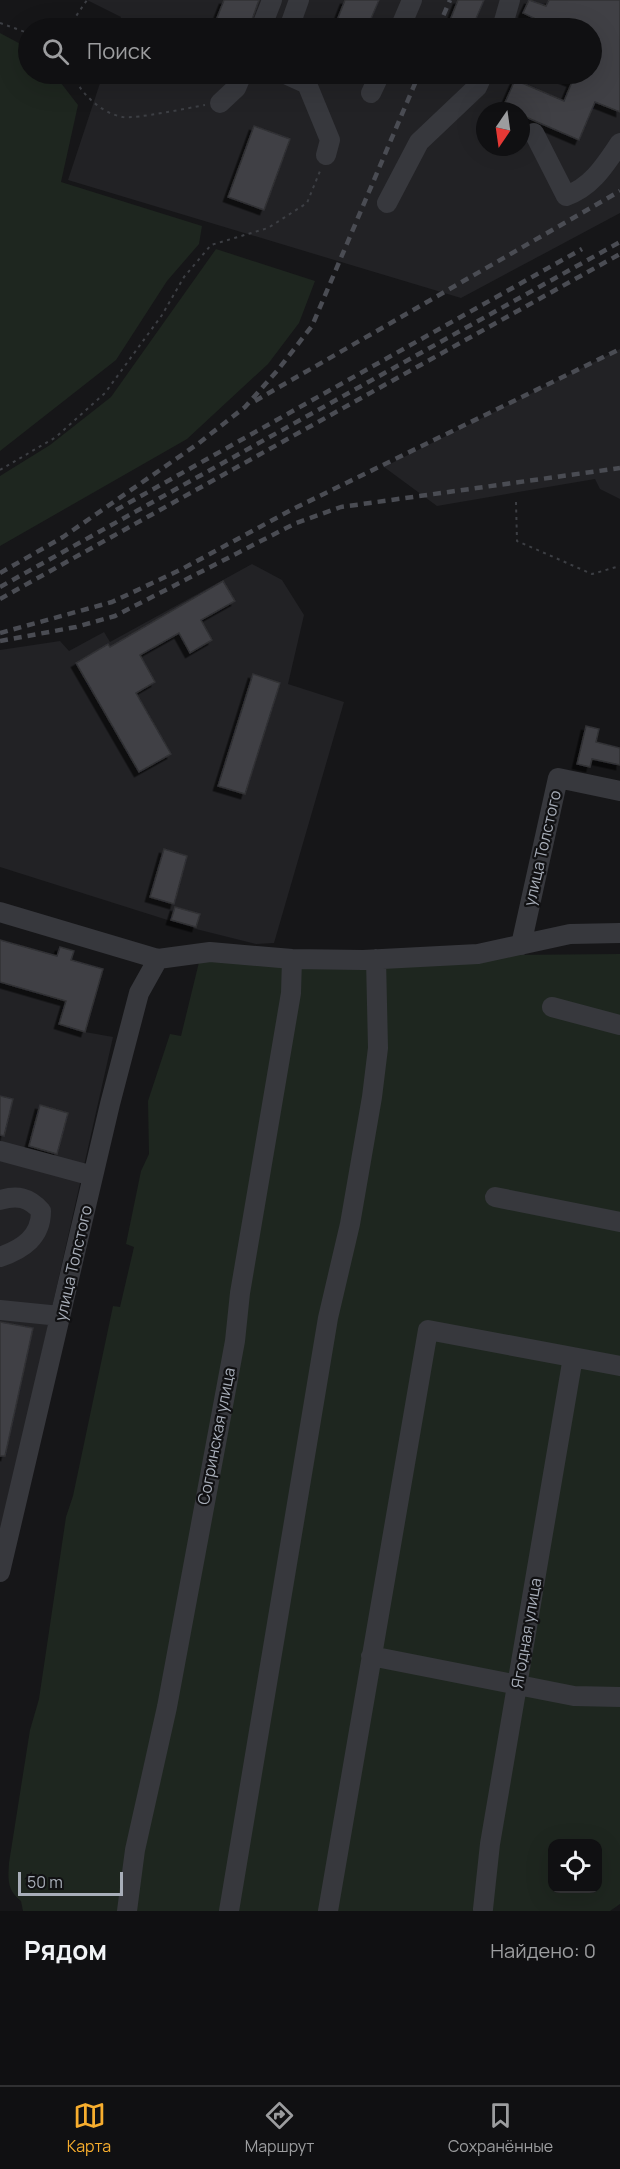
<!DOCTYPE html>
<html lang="ru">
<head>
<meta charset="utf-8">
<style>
  body { margin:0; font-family:Manrope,sans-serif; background:#19191b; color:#f1f3f6 }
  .controls { position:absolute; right:18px; bottom:18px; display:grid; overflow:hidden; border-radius:12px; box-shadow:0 6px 24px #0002 }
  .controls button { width:54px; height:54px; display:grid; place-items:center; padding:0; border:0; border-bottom:2px solid #303032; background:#101012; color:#f1f3f6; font:30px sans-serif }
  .compass { position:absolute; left:476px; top:102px; width:54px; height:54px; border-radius:50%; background:#101012; box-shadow:0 6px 24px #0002; rotate:193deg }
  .scale { position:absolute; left:18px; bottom:15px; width:105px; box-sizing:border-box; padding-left:6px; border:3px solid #a8aeb9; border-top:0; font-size:16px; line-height:21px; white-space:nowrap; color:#a8aeb9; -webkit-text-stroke:4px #111113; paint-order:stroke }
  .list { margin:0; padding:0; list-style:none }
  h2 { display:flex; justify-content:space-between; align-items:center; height:78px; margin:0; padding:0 24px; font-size:26px }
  h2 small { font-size:20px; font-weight:400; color:#9c9d9f }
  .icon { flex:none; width:33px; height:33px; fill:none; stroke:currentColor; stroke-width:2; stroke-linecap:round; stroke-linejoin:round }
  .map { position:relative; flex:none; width:620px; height:1911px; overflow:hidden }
  .search { position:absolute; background:#101012; box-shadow:0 6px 24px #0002; left:18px; right:18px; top:18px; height:66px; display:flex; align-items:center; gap:15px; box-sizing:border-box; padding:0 21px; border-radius:33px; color:#9c9d9f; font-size:22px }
  .sheet { height:174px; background:#101012 }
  nav { display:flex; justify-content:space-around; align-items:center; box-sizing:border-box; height:84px; border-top:2px solid #303032; background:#101012; font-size:16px; color:#9c9d9f }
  nav a { display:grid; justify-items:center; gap:3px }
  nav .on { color:#f8ae2e }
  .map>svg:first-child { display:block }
  .built { fill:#222225; fill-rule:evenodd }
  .green { fill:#1e261f; fill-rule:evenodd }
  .building { fill:#404145; stroke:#303034; stroke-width:1.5; filter:url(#shadow) }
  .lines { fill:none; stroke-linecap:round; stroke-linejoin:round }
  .path { stroke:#3d3f44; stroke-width:2; stroke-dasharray:3 4.5; stroke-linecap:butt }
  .minor { stroke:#37383d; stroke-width:20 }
  .rail { stroke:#4a4c53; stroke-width:4.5; stroke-dasharray:8 6; stroke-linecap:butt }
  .labels { text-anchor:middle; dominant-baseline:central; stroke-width:4.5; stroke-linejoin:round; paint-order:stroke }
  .street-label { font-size:16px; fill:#a8aeb9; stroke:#111113 }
</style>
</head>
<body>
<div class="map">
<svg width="620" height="1911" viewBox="0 0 620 1911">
  <defs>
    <filter id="shadow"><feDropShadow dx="-4.5" dy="4.5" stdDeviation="0" flood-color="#0009"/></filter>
  </defs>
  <rect width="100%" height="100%" fill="#161618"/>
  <path class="built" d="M87,0H620V213L461,298L68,180L103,74H592V28H117L121,17ZM485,111H521V147H485Z
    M620,349V499L600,489L595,479L437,506L384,467Z
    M252,564L282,580L304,615L288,684L344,702L274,943L256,944L196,929L0,867V650L60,641L69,651L104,632L110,642Z
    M0,940L57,956L60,947L74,951L72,960L103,969L85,1032L113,1037L0,1538Z"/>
  <path class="green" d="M0,33L28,48V74H54L78,105L61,182L202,226L199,244L167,281L116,360L0,451Z
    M216,249L315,281L299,323L268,364L187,439L0,546V476L50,445L111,397Z
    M620,954V1904L610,1911H23L21,1901C7,1890 8,1880 9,1863L30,1730L39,1699L66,1517L73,1496L113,1306L120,1307L134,1247L126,1244L141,1171L149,1154L148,1101L170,1034L181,1036L200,958ZM552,1844H598V1888H552Z"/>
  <path class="building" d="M224,0H259L249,28H213Z
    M345,0H379L367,28H334Z
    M458,0H484L472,28H447Z
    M529,0L546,6L549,0H620V112L595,102L579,140L521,115V111L503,107L515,80L564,101L572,82L552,74H591V28H537L540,21L523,13Z
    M254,126L290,139L264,210L228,197Z
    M223,581L235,601L201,620L212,640L190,653L179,633L140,655L155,682L136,693L171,754L139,772L76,663L108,644L110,647Z
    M253,674L280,683L245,794L218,786Z
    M586,726L599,729L596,742L620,748V765L592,759L590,767L577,764Z
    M164,849L187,856L174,904L150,897Z
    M175,907L200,914L196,927L171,920Z
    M0,940L57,956L60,947L74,951L71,960L103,969L85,1032L59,1024L66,1001L0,982Z
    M0,1096L13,1099L4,1136L0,1135Z
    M40,1105L68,1113L57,1154L29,1146Z
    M0,1322L33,1328L5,1456H0Z"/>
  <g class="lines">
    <path class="path" d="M0,23L28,33
      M68,28L87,0
      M72,74C81,93 100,113 123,117C137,119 188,108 205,105
      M0,470L56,437L105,393L162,315L184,277L211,245L268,228L307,203L320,171
      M516,502L517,541L592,574L620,566"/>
    <path class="minor" d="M261,28L272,0
      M289,28L299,0
      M400,28L412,0
      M502,28L510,0
      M285,74L307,84L330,140L326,155
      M371,93L380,74
      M220,103L236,88L242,74
      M534,133L566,196C592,187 605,165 620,143
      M387,203L419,142L477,87L483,74
      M0,912L158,959L210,952L292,959L363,960L478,954L570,934L620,933
      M521,945L558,778L620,791
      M552,1007L620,1025
      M0,1151L93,1176
      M495,1197L620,1222
      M0,1200C17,1195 29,1197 41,1211C41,1237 23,1249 0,1257
      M0,1310L60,1316
      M0,1572L110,1104L139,993L158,959
      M371,1656L574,1696L620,1697
      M483,1909L490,1844L573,1357
      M127,1911L135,1850L167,1707L235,1341L240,1293L291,993L292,959
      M229,1911L328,1318L350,1224L372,1097L378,1048L376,959
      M328,1911L428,1330L620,1366"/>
    <path class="rail" d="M438,28L450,0
      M255,401L620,191
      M116,510L582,249
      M0,573L63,537L199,443L245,407L277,371L312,326L419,74
      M0,587L620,242
      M0,599L620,254
      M0,633L112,602L182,569L293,509L620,349
      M0,641L76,627L115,616L296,523L341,507L620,468"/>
  </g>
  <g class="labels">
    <g class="street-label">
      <text transform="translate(542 848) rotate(-77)">улица Толстого</text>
      <text transform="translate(73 1263) rotate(-77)">улица Толстого</text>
      <text transform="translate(216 1436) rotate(-79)">Согринская улица</text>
      <text transform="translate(526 1633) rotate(-80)">Ягодная улица</text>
    </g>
  </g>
</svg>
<div class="controls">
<button><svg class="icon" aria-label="locate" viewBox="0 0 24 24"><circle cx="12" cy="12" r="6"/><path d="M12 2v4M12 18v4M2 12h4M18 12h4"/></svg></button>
</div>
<svg class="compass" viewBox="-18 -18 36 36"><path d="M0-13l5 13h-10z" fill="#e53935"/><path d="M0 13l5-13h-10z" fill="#9c9d9f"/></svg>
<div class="scale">50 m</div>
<div class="search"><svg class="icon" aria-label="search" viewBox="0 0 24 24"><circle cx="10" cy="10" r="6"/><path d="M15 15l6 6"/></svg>Поиск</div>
</div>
<section class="sheet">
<h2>Рядом<small>Найдено: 0</small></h2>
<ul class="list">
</ul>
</section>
<nav>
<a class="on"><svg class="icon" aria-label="map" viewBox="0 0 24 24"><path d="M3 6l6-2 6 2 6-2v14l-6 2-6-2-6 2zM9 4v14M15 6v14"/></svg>Карта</a>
<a><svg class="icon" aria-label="directions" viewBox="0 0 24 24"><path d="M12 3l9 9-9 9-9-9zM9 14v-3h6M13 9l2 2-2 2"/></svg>Маршрут</a>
<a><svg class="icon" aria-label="saved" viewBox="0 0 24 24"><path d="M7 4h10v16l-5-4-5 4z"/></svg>Сохранённые</a>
</nav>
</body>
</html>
